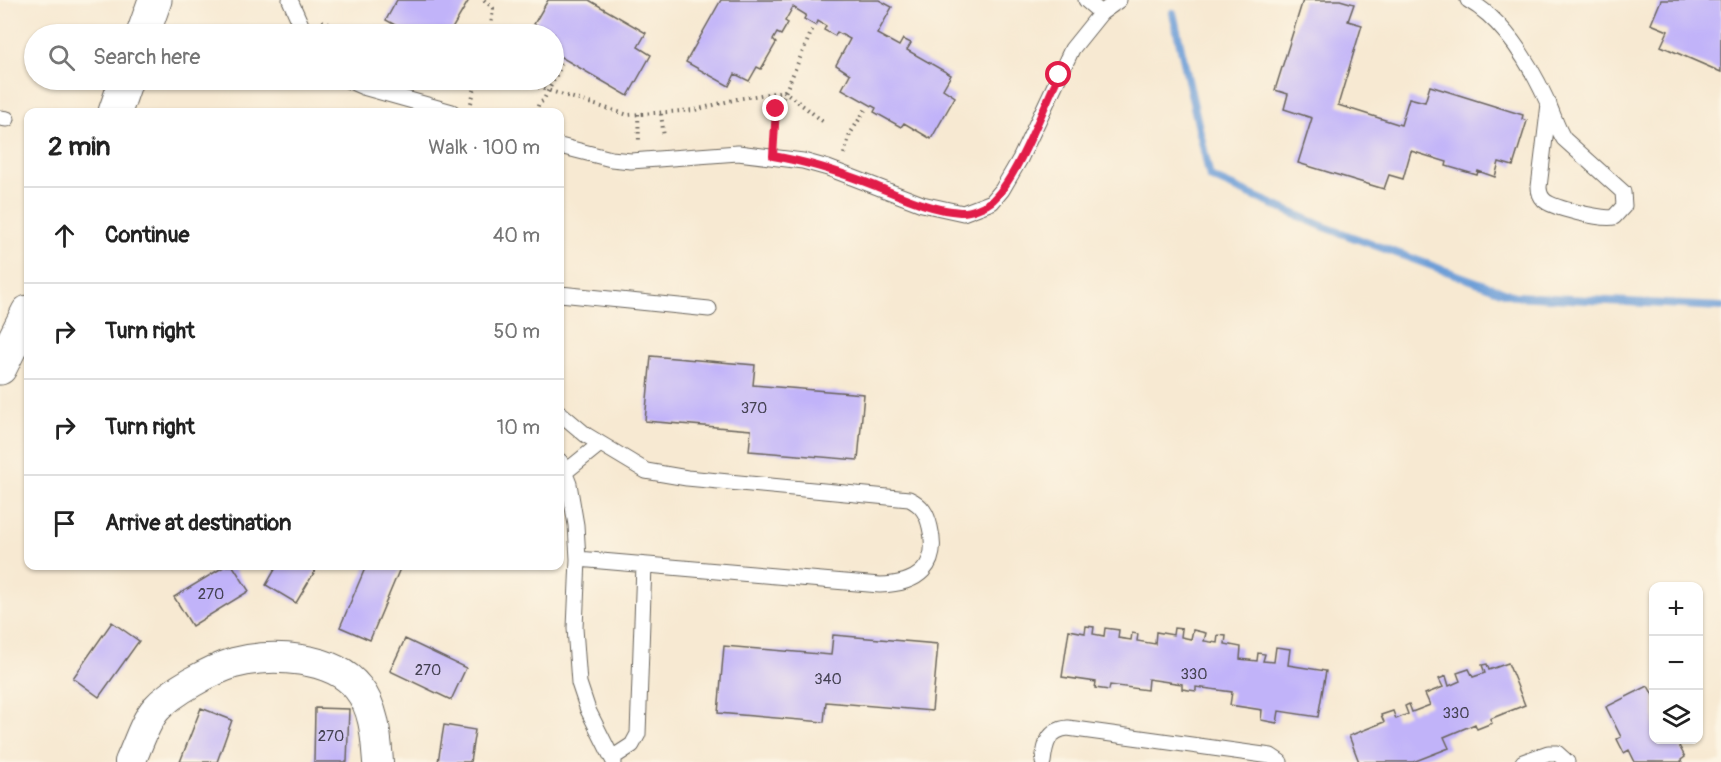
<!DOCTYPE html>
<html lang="en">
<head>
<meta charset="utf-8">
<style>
  body { margin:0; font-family:Pangolin,sans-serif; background:#f6f6f6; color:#222 }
  .controls { position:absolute; right:18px; bottom:18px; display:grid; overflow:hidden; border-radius:12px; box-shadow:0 2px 4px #0004 }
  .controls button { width:54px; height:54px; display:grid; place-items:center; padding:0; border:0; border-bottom:2px solid #e0e0e0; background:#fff; color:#222; font:30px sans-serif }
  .stop { position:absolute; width:18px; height:18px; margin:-14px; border:4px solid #e11d48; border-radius:50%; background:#fff }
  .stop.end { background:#e11d48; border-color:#fff; box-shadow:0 2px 6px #0008 }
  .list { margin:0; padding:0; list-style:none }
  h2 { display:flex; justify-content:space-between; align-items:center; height:78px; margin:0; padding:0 24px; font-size:26px }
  h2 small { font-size:20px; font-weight:400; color:#767676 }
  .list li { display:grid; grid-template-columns:39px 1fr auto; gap:18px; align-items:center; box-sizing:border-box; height:96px; padding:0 24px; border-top:2px solid #e0e0e0 }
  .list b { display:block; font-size:22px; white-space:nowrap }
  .list em { font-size:20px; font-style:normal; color:#767676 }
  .icon { flex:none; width:33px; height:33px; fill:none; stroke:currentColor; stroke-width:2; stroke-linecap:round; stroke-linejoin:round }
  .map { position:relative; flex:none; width:1721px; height:762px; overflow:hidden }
  .search { position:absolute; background:#fff; box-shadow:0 2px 4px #0004; left:24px; top:24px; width:540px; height:66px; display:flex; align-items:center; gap:15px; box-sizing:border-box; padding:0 21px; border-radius:33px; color:#767676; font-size:22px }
  .panel { position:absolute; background:#fff; box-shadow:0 2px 4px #0004; left:24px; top:108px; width:540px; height:462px; border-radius:12px }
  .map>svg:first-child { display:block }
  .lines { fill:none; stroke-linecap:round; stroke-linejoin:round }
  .stream { stroke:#6d9ed7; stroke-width:8 }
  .building { fill:#c1b3f9 }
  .lane-casing { stroke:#69645c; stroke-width:17 }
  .street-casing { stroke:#69645c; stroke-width:32 }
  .secondary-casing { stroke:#69645c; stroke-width:35 }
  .path { stroke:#69645c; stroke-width:4; stroke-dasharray:1.5 4.5; stroke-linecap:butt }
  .lane { stroke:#fff; stroke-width:15 }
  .street { stroke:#fff; stroke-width:30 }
  .secondary { stroke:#fff; stroke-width:33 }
  .route { stroke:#e11d48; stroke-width:8 }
  .labels { text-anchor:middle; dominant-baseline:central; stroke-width:4.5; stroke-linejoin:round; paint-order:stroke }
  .number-label { font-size:15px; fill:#454253 }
</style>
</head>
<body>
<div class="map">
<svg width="1721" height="762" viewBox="0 0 1721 762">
  <rect width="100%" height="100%" fill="#fcf5e5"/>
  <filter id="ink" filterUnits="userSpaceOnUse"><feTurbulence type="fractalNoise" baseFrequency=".0167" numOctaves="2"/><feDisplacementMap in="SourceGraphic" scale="12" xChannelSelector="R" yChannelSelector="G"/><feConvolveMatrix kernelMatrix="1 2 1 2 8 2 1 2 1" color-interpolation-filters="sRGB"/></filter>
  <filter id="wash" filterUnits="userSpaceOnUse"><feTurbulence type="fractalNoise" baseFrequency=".008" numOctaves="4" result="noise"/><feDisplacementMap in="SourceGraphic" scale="24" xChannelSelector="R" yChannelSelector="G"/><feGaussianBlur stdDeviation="1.35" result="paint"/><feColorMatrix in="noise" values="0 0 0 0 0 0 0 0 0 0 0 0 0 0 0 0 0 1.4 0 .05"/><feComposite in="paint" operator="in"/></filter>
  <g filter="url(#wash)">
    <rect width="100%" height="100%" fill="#f7e9d2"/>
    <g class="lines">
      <path class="stream" d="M1173,13L1210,177L1322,226L1515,296L1721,307"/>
    </g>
    <g id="blocks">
      <path class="building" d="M397,0H469L449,34H442L433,29L430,34H411L386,20Z
        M548,0H589L646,33L638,47L651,55L628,96L554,53V34H546L548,32L534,24Z
        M721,0H879L892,7L877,34L899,46L903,39L911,43L907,50L951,75L943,89L955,97L931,139L904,123L901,127L874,112L876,108L842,89L850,74L836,65L850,39L837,32L835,36L824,30L826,26L818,21L816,26L804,19L806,15L793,7L785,21L788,23L781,35L777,33L773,40L776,43L761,69L757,67L749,81L735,74L729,86L686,62Z
        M1303,0H1340L1354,4L1348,21L1362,25L1338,105L1401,125L1409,98L1425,102L1430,86L1523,115L1522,119L1527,121L1513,166L1499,162L1495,177L1478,171L1477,175L1446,166L1447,162L1411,151L1403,179L1389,175L1384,189L1298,163L1312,118L1284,109L1288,94L1275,90Z
        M1661,0H1721V72L1661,46L1668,31L1651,24Z
        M651,356L755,365L753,385L864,394L858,460L749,451L751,430L645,421Z
        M225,566H233L249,591L192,626L174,597Z
        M277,566H318L296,603L266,585Z
        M366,566H401L370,640L340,627Z
        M112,622L139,641L99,697L73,678Z
        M1086,626L1094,627L1093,634L1104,636L1105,628L1119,630L1118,638L1131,640L1132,633L1138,634L1137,641L1155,644L1156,632L1173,635L1174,628L1182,629L1181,637L1191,639L1193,630L1206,633L1204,641L1217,643L1218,635L1226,636L1225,644L1241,647L1240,659L1257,661L1258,653L1265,654L1263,661L1274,662L1276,647L1290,649L1288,665L1326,671L1318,717L1279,711L1277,723L1261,720L1262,710L1230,705L1232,692L1196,687V691L1182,689V684L1148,679L1147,690L1110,685L1109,690L1095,688L1096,682L1062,677L1069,630L1085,633Z
        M833,635L938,644L932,711L826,702L824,722L718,713L724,646L831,655Z
        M405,639L466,668L451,700L390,671Z
        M1508,663L1525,705L1490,719L1492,723L1477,729L1475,724L1444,737L1449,748L1413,762H1359L1349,736L1384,722L1381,715L1393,711L1396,719L1408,714L1405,706L1409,704L1412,712L1430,705L1425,694L1443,687L1439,679L1446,676L1449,686L1460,681L1457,673L1469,669L1473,677L1485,673L1482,665L1487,664L1489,670Z
        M1648,686L1654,697V740H1676L1685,757L1681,760L1682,762H1635L1629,750L1624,753L1617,739L1621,737L1606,707Z
        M201,708L232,720L217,762H180Z
        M315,708L349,709L347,762H314Z
        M444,725L475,730L470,762H438Z"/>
    </g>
  </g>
  <g filter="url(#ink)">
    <use href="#blocks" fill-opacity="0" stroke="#69645c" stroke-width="1.5"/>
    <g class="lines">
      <g class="lane-casing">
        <path id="lane" d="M290,0L305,34
          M1086,0L1101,13
          M1468,0C1505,21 1530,64 1547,101C1553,113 1556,127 1564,139L1623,192L1624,206L1614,217C1603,220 1552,208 1544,200C1540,196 1539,192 1539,187L1549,104
          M347,80L363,87L452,112
          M0,118L7,119
          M560,146L611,159L631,161L738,153L803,161L828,168L922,204L963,213L992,202L1002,190L1020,159L1072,49L1101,13L1119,0
          M560,294L709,309
          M560,413L586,435L646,471L687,478L909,499C922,505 927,514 930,527C940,567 918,584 880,585L578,559
          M560,461L569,484L576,525L578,559L575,628L579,683L588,710L614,762
          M564,473L600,444
          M612,758L632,745L638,734L644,565
          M1043,762C1045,744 1048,730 1068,728L1271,756L1280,762
          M1523,762L1548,753H1557L1567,762"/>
      </g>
      <g class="street-casing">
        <path id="street" d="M130,762C138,745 144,723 156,709C172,691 211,670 234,663C271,653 333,656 358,688C375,709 376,737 378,762"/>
      </g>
      <g class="secondary-casing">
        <path id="secondary" d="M143,34L155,0
          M115,112L126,80
          M0,368L28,312"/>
      </g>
      <path class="path" d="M484,0L493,8L490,34
        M322,21L353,34
        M515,80L628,115L695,110L737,99L784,91L825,123
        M471,103L477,80
        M536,112L539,103L543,101L564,60
        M638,114L639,142
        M661,114L664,137
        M774,137L776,109L780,104L813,28
        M844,154L850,134L867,107"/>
      <use href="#lane" class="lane"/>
      <use href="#street" class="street"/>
      <use href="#secondary" class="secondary"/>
    </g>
  </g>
  <g class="lines" filter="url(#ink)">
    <path class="route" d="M776,109L773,156C808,162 840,172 873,185C901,196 930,210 960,212C969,213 987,206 993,200C1018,176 1043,108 1059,75"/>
  </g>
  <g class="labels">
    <g class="number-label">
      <text x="754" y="408">370</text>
      <text x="211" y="594">270</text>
      <text x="428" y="670">270</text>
      <text x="1194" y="674">330</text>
      <text x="828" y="679">340</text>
      <text x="1456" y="713">330</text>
      <text x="331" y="736">270</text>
    </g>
  </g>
</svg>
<div class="controls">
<button>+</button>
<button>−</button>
<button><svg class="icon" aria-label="layers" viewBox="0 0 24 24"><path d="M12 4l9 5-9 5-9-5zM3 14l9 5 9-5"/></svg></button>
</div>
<div class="stop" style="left:1059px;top:75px"></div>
<div class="stop end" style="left:776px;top:109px"></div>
<div class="search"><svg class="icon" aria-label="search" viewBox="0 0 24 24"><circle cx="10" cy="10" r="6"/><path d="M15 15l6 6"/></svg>Search here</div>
<section class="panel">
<h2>2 min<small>Walk · 100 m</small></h2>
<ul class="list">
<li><svg class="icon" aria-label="ahead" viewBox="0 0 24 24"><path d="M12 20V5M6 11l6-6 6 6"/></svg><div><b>Continue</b></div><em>40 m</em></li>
<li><svg class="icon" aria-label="right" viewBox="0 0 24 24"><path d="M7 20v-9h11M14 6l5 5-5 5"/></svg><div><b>Turn right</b></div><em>50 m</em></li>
<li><svg class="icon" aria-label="right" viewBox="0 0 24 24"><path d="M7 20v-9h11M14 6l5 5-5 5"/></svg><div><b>Turn right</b></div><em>10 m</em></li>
<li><svg class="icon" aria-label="arrive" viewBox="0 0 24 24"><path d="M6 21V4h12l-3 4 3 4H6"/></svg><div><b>Arrive at destination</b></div></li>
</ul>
</section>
</div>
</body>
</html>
